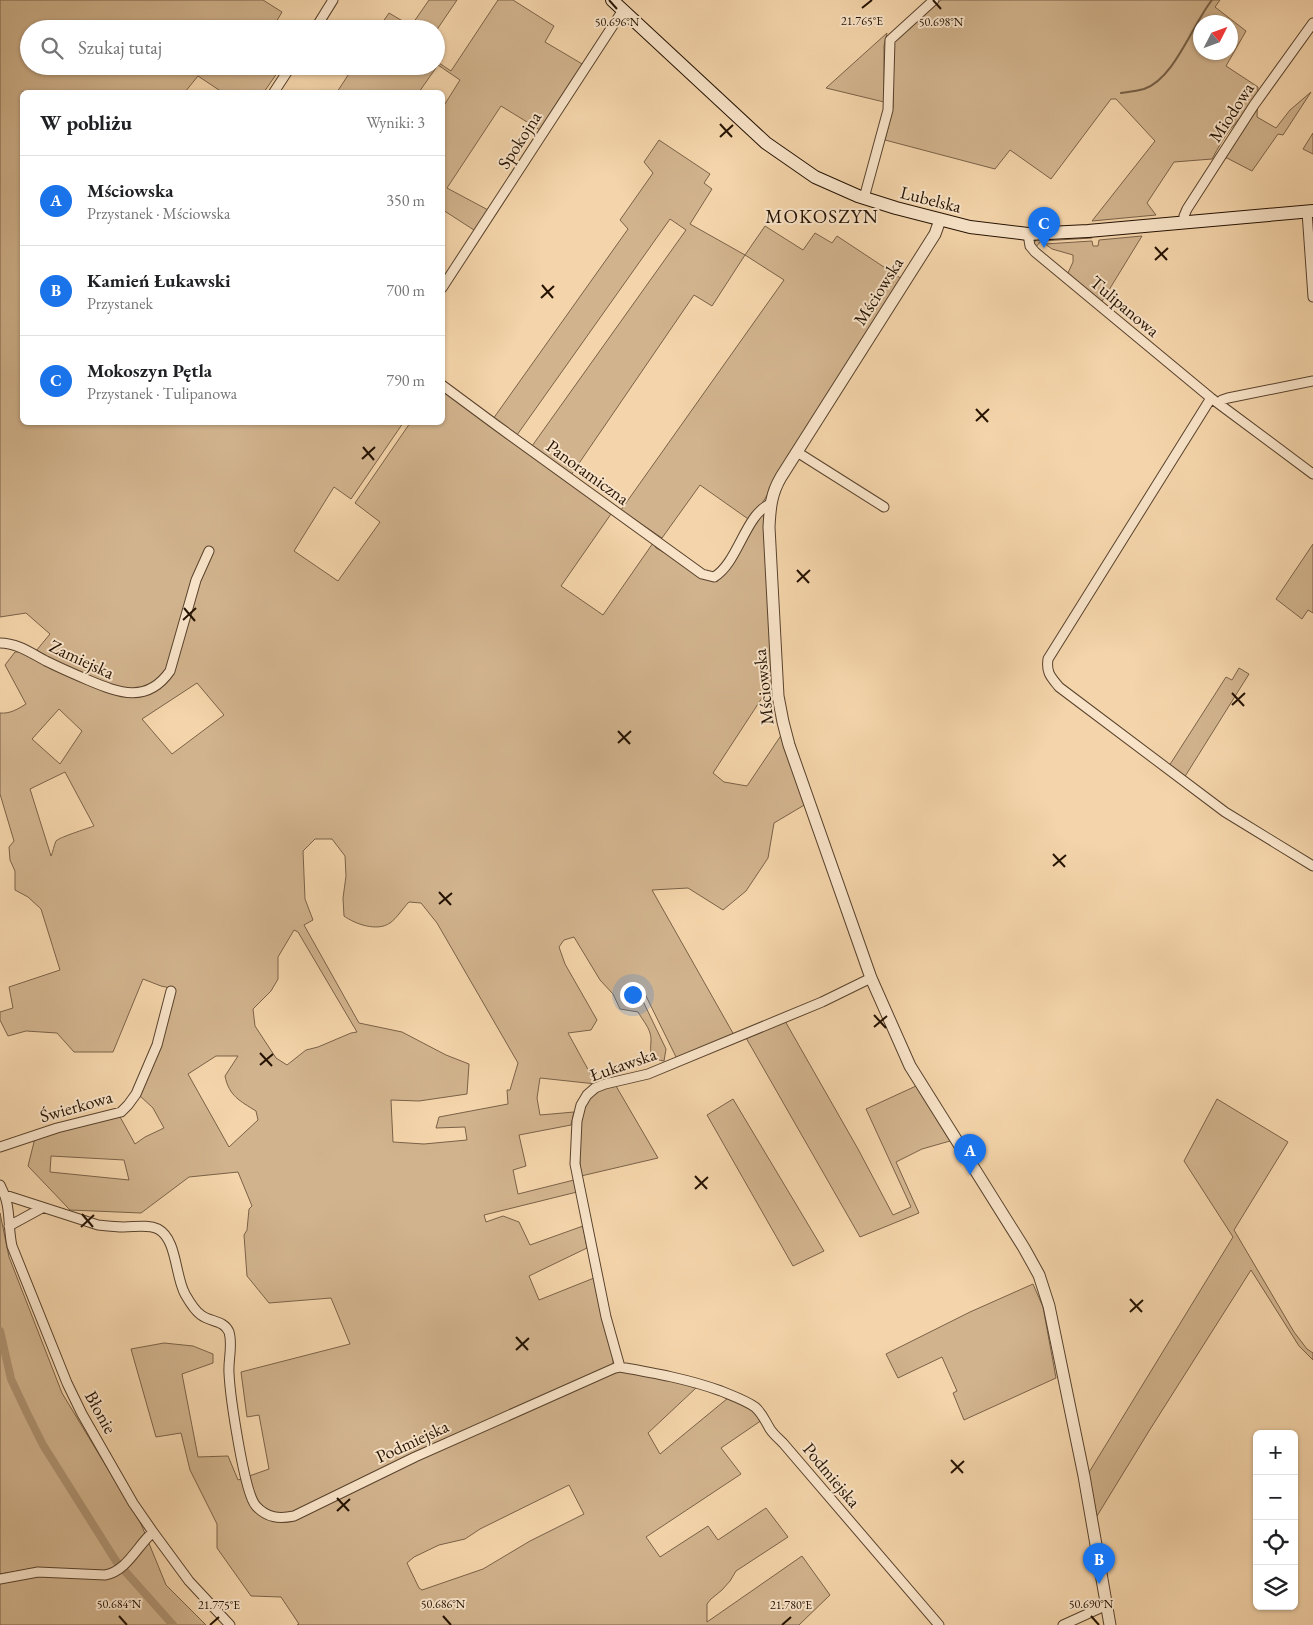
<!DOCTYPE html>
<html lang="pl">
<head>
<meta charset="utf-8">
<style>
  body { margin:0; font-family:"EB Garamond",serif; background:#f2f2f2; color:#202124 }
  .controls { position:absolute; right:15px; bottom:15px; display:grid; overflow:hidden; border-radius:8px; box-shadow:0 1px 4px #0004 }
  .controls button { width:45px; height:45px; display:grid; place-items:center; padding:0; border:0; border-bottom:1px solid #e0e0e0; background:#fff; color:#202124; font:25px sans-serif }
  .compass { position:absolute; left:1193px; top:15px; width:45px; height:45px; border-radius:50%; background:#fff; box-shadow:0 1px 4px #0004; rotate:48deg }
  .you { position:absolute; left:632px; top:994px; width:18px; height:18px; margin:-12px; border:4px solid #fff; border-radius:50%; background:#1a73e8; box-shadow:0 0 0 8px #1a73e833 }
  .badge { display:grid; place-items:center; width:32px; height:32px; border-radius:50%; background:#1a73e8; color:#fff; font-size:16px; font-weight:700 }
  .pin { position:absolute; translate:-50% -41px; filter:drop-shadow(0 1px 2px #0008) }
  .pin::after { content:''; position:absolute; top:26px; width:18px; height:15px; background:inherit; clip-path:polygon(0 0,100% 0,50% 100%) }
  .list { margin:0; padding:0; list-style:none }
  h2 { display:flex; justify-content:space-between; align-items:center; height:65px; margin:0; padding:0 20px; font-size:21px }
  h2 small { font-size:16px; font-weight:400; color:#757577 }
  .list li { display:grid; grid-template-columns:32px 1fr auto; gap:15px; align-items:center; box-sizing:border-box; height:90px; padding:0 20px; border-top:1px solid #e0e0e0 }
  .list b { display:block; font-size:19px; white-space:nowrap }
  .list p { margin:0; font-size:16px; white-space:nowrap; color:#757577 }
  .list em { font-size:16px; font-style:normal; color:#757577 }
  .icon { flex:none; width:28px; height:28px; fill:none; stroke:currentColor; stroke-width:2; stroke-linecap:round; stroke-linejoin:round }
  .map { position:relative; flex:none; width:1313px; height:1625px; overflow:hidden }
  .search { position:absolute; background:#fff; box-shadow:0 1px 4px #0004; left:20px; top:20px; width:425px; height:55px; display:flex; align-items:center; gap:12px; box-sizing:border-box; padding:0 18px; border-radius:28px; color:#757577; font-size:19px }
  .panel { position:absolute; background:#fff; box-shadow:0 1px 4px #0004; left:20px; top:90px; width:425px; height:335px; border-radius:8px }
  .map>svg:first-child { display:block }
  .green { fill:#d1b38d; stroke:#7a6248; fill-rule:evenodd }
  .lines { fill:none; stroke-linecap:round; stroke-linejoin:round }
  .stream { stroke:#765f45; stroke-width:2 }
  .canal { stroke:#ad9271; stroke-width:8 }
  .minor-casing { stroke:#58422c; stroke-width:11 }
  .tertiary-casing { stroke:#58422c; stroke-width:13 }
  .secondary-casing { stroke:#241202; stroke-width:14 }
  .minor { stroke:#f8e3c8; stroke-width:9 }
  .tertiary { stroke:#f8e3c8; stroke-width:11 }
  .secondary { stroke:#f8e3c8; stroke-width:12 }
  .ticks { fill:none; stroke:#241202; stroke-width:2 }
  .labels { text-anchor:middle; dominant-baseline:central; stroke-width:4; stroke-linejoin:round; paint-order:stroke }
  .street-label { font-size:18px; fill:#241202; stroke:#f8e3c8 }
  .neighbourhood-label { font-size:19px; letter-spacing:1px; fill:#241202; stroke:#f8e3c8 }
  .ticks-label { font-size:12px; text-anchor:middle; fill:#241202; stroke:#f8e3c8; stroke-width:4; stroke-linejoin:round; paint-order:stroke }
</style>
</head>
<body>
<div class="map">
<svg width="1313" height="1625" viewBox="0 0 1313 1625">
  <rect width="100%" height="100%" fill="#f4d4aa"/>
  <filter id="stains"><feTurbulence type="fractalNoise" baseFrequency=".004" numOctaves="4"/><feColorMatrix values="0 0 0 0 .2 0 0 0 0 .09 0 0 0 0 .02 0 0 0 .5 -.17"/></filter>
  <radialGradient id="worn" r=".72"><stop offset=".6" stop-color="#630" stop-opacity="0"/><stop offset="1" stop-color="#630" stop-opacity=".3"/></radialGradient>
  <path class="green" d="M0,0H263L282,12L272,29H29V66H282L264,92H222L198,76L185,92H22V422L403,423L351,499L334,487L294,551L338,581L380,522L355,503L410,423L442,422L443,391L611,514L561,586L603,615L653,543L656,548L717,582L757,520L760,515H765L773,681L713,773L724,782L747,786L782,734L806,804L774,823L768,858L746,891L723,910L688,888L652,890L734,1035L677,1059L644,992L640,995L666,1049L664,1061C643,1058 654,1045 650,1033C648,1026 642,1019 638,1012L620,1009L613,994L600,980L574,937L564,940L559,947L565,964L597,1020L591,1030L568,1033L596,1084L540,1078L537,1098L540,1115L574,1112L571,1125L519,1135L526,1166L513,1170L518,1194L574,1180L577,1192L484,1215L486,1222L503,1216L519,1222L530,1245L583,1226L587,1248L529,1276L539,1300L594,1278L607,1333L613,1349V1370L684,1381L696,1388L648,1433L660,1454L728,1398L750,1409L762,1420L721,1448L741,1474L646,1537L660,1557L708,1526L718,1540L766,1508L788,1537L736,1571L730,1581L722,1590L711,1599L707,1604V1622L802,1556L830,1595L799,1625H297L299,1624L281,1597L251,1596L217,1548V1524L190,1470L181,1433L156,1437L131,1349L164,1343L193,1346L213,1354V1363L182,1374L198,1457L228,1456L238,1480L269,1469L259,1415L247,1417L241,1372L350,1344L331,1298L269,1303L247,1276L244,1235L247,1230L249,1209L252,1206L238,1172L189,1177L141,1213L70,1210L28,1166L35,1138L119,1115L135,1144L145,1137L164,1128L153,1108L139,1095L166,1020L175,989L161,986L143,979L113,1052H74L57,1033L26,1031L8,1036L0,1020V1012L13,1008L9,987L60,970L41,909L28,897L15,890V871L10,860L9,847L14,841L0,794V713C10,714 18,709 26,704L5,665L15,652L36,651L50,634L26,613L0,617ZM197,683L224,715L172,754L142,719ZM59,709L82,731L60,764L32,739ZM65,772L94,826C86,829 60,837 56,841C54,845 53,852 51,856L30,789ZM315,839H332L345,856L346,876L343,898L344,916C355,924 377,932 390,923C397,918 403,908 409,902L421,903L437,923L518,1063L510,1090H507L508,1104L439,1117L436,1128L465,1127L467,1140L424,1144L393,1142L391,1100L419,1101L467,1094L469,1064L446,1055L402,1032L359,1023L304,925L313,920L305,899L303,851ZM294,930L298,932L357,1032L351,1033L318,1047L306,1050L287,1065L276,1058L255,1026L253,1009L271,991L278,979V957ZM216,1056H238L225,1076C229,1096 240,1101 256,1111L258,1120L229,1147L188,1074ZM51,1156L124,1160L129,1180L50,1172ZM569,1485L584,1514L530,1541L483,1569L422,1590L419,1588L407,1563L414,1557L439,1545L465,1539L480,1529Z
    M429,0H457L436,31V29H378L389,13L411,26Z
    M498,0H513L554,26L545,42L584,65L540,130L501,106L447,188L490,211L477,232L443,210V107L460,80L438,65L419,92H337L354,66H436V61L451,71Z
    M941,0H1220L1215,7L1246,31L1226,66L1258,87L1257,117L1276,128L1290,110L1311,92L1283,135L1278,134L1252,171L1227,158L1222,159L1256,104C1234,121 1225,135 1212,159L1174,162L1147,203L1156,215L1092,221L1155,141L1116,99H1111L1051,179L1010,150L995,169L885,140L893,107V43ZM1200,22H1230V52H1200Z
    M887,33L884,46V102L826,88Z
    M1313,133V154L1303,149Z
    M659,140L710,174L704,183L712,189L690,224L745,255L765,226L803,250L815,233L832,243L837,236L902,279L751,521L700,485L662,538L621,510L784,280L745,255L712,306L694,295L571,475L532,446L686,230L670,219L517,435L493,419L628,229L620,220L653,173L644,162Z
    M1092,235V238L1041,241L1035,248L1034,244L1036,239Z
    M1142,236L1101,303L1067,275L1073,262V255L1052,249L1045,244L1092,241L1093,246H1098L1099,240Z
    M1313,544V613L1308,610L1302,619L1276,599Z
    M1239,668L1249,674L1184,778L1169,766L1226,677L1232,680Z
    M785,1021L858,1149L893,1215L911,1207L866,1109L916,1086L950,1141L922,1149L896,1162L919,1213L860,1237L745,1036Z
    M616,1086L658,1158L581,1176C579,1153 574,1110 594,1093C600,1088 609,1088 616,1086Z
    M733,1099L824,1251L793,1266L707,1115Z
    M1217,1099L1288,1142L1234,1230L1294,1332L1307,1349L1313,1353V1360L1299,1346L1251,1270L1149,1431L1097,1516L1088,1474L1233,1237L1184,1161Z
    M0,1213L9,1257L62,1393L141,1524L146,1536L123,1563L105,1573L32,1569L0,1574Z
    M1033,1284L1043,1307L1056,1378L964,1420L953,1393L957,1391L942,1357L898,1378L886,1354L970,1312Z
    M148,1541L166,1585L206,1625H0V1581L40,1575L111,1577Z"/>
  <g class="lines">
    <path class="stream" d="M1121,93C1128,92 1137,91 1144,89C1175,78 1192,25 1212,0"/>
    <path class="canal" d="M0,1331L11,1379L27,1413L43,1445L116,1561L173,1625"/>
    <g class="minor-casing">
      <path id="minor" d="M315,29L333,0
        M274,92L291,66
        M864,198L888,110L890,40L934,0
        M1307,212L1313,297
        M1186,223L1184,216L1187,209L1254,105L1313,23
        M1028,234L1030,246L1035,252L1211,398L1313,474
        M442,288L623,10
        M442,385L496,425L702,574L714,577C738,563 745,515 770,504
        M1211,398L1048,659C1046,673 1051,677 1059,687L1225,812L1313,866
        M1219,404L1222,400L1228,398L1313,381
        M797,452L884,507
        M0,643C17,643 31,653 46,661C60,668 74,674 88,680C119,693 147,704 170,671L196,580L209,551
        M0,1147L57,1128L121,1112L128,1105L136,1094L157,1045L171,991
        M0,1185C12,1207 7,1223 12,1246L67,1383L82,1414L133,1503L153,1532L189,1581L230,1625
        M5,1195L98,1225C107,1226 115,1227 124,1227C135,1227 148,1224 158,1229C177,1239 175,1276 185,1294C189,1301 194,1310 201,1315C210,1322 224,1320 229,1332C233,1345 228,1360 229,1373C230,1395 244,1493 256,1506C267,1518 279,1519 294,1516L415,1457L615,1368L620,1367C654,1373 688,1379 721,1391C733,1396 745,1400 755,1407C763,1414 765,1421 770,1429C774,1435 779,1439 783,1443L939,1625
        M9,1226L42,1208
        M620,1367L606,1317L575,1164L577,1121L581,1105L587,1095L595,1088L605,1084L648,1074L822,1002L871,978
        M0,1579L38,1572L105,1575C127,1571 137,1546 153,1532
        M1063,1625L1107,1605"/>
    </g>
    <g class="tertiary-casing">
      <path id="tertiary" d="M940,220L935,234L781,477C771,494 770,508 769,527L778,696L783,722L789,745L871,978L910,1066L1024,1248L1039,1275L1049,1306L1084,1476L1110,1625"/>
    </g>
    <g class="secondary-casing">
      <path id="secondary" d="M612,0L766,143L815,177L858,196L896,208L970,227L1028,234L1088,231L1313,211"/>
    </g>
    <use href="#minor" class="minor"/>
    <use href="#tertiary" class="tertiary"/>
    <use href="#secondary" class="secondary"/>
  </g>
  <path class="ticks" d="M609,0L617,9M933,0L941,9M862,8L872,0M720,124L732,137M720,137L733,125M1155,247L1167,260M1155,260L1168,248M542,285L553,298M541,298L554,286M976,409L988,422M976,421L989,409M363,447L374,460M362,459L375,447M797,570L809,583M797,582L810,570M184,608L195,621M183,620L196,608M1232,693L1244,706M1232,705L1245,693M618,731L630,744M618,743L631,731M1053,854L1065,867M1053,866L1066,855M439,892L451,905M439,904L452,893M874,1015L886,1028M874,1027L887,1016M260,1053L272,1066M260,1065L273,1054M695,1176L707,1189M695,1189L708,1177M82,1214L93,1227M81,1227L94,1215M1130,1299L1142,1312M1130,1312L1143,1300M516,1337L528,1350M516,1350L529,1338M951,1460L963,1473M951,1473L964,1461M337,1498L349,1511M337,1511L350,1499M119,1616L127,1625M443,1616L451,1625M1091,1616L1099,1625M210,1625L219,1617M782,1625L791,1617"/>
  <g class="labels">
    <g class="street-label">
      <text transform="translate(1231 112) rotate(-57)">Miodowa</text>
      <text transform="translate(519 140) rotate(-57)">Spokojna</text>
      <text transform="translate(931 199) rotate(14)">Lubelska</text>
      <text transform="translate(878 291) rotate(-58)">Mściowska</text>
      <text transform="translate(1125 306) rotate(40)">Tulipanowa</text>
      <text transform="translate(588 472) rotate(36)">Panoramiczna</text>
      <text transform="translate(82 659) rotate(25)">Zamiejska</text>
      <text transform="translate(763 687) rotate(-96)">Mściowska</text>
      <text transform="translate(623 1064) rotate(-19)">Łukawska</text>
      <text transform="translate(76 1106) rotate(-16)">Świerkowa</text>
      <text transform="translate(101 1412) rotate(61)">Błonie</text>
      <text transform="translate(412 1441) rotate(-25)">Podmiejska</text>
      <text transform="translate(832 1475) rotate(50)">Podmiejska</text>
    </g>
    <g class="neighbourhood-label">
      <text x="822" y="216">MOKOSZYN</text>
    </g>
  </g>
  <g class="ticks-label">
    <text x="862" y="25">21.765°E</text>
    <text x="617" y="26">50.696°N</text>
    <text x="941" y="26">50.698°N</text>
    <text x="119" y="1608">50.684°N</text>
    <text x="443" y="1608">50.686°N</text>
    <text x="1091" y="1608">50.690°N</text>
    <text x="219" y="1609">21.775°E</text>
    <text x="791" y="1609">21.780°E</text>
  </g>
  <rect width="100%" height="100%" filter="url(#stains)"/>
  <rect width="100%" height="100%" fill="url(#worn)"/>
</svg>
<div class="controls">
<button>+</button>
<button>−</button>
<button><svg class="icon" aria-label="locate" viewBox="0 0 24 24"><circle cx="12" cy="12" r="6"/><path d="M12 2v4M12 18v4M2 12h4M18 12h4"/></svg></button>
<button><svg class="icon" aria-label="layers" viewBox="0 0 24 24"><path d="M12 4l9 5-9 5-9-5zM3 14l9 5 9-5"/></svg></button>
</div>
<svg class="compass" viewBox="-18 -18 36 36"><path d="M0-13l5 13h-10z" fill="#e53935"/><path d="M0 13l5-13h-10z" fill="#757577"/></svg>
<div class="you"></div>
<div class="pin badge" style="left:970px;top:1175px">A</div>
<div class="pin badge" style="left:1099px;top:1584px">B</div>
<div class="pin badge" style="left:1044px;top:248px">C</div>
<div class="search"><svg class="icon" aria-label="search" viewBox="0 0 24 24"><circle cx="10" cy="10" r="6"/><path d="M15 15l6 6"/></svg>Szukaj tutaj</div>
<section class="panel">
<h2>W pobliżu<small>Wyniki: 3</small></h2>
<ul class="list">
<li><span class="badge">A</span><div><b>Mściowska</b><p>Przystanek · Mściowska</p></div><em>350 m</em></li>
<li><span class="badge">B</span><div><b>Kamień Łukawski</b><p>Przystanek</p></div><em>700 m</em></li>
<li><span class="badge">C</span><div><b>Mokoszyn Pętla</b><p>Przystanek · Tulipanowa</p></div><em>790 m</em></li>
</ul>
</section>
</div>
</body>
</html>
